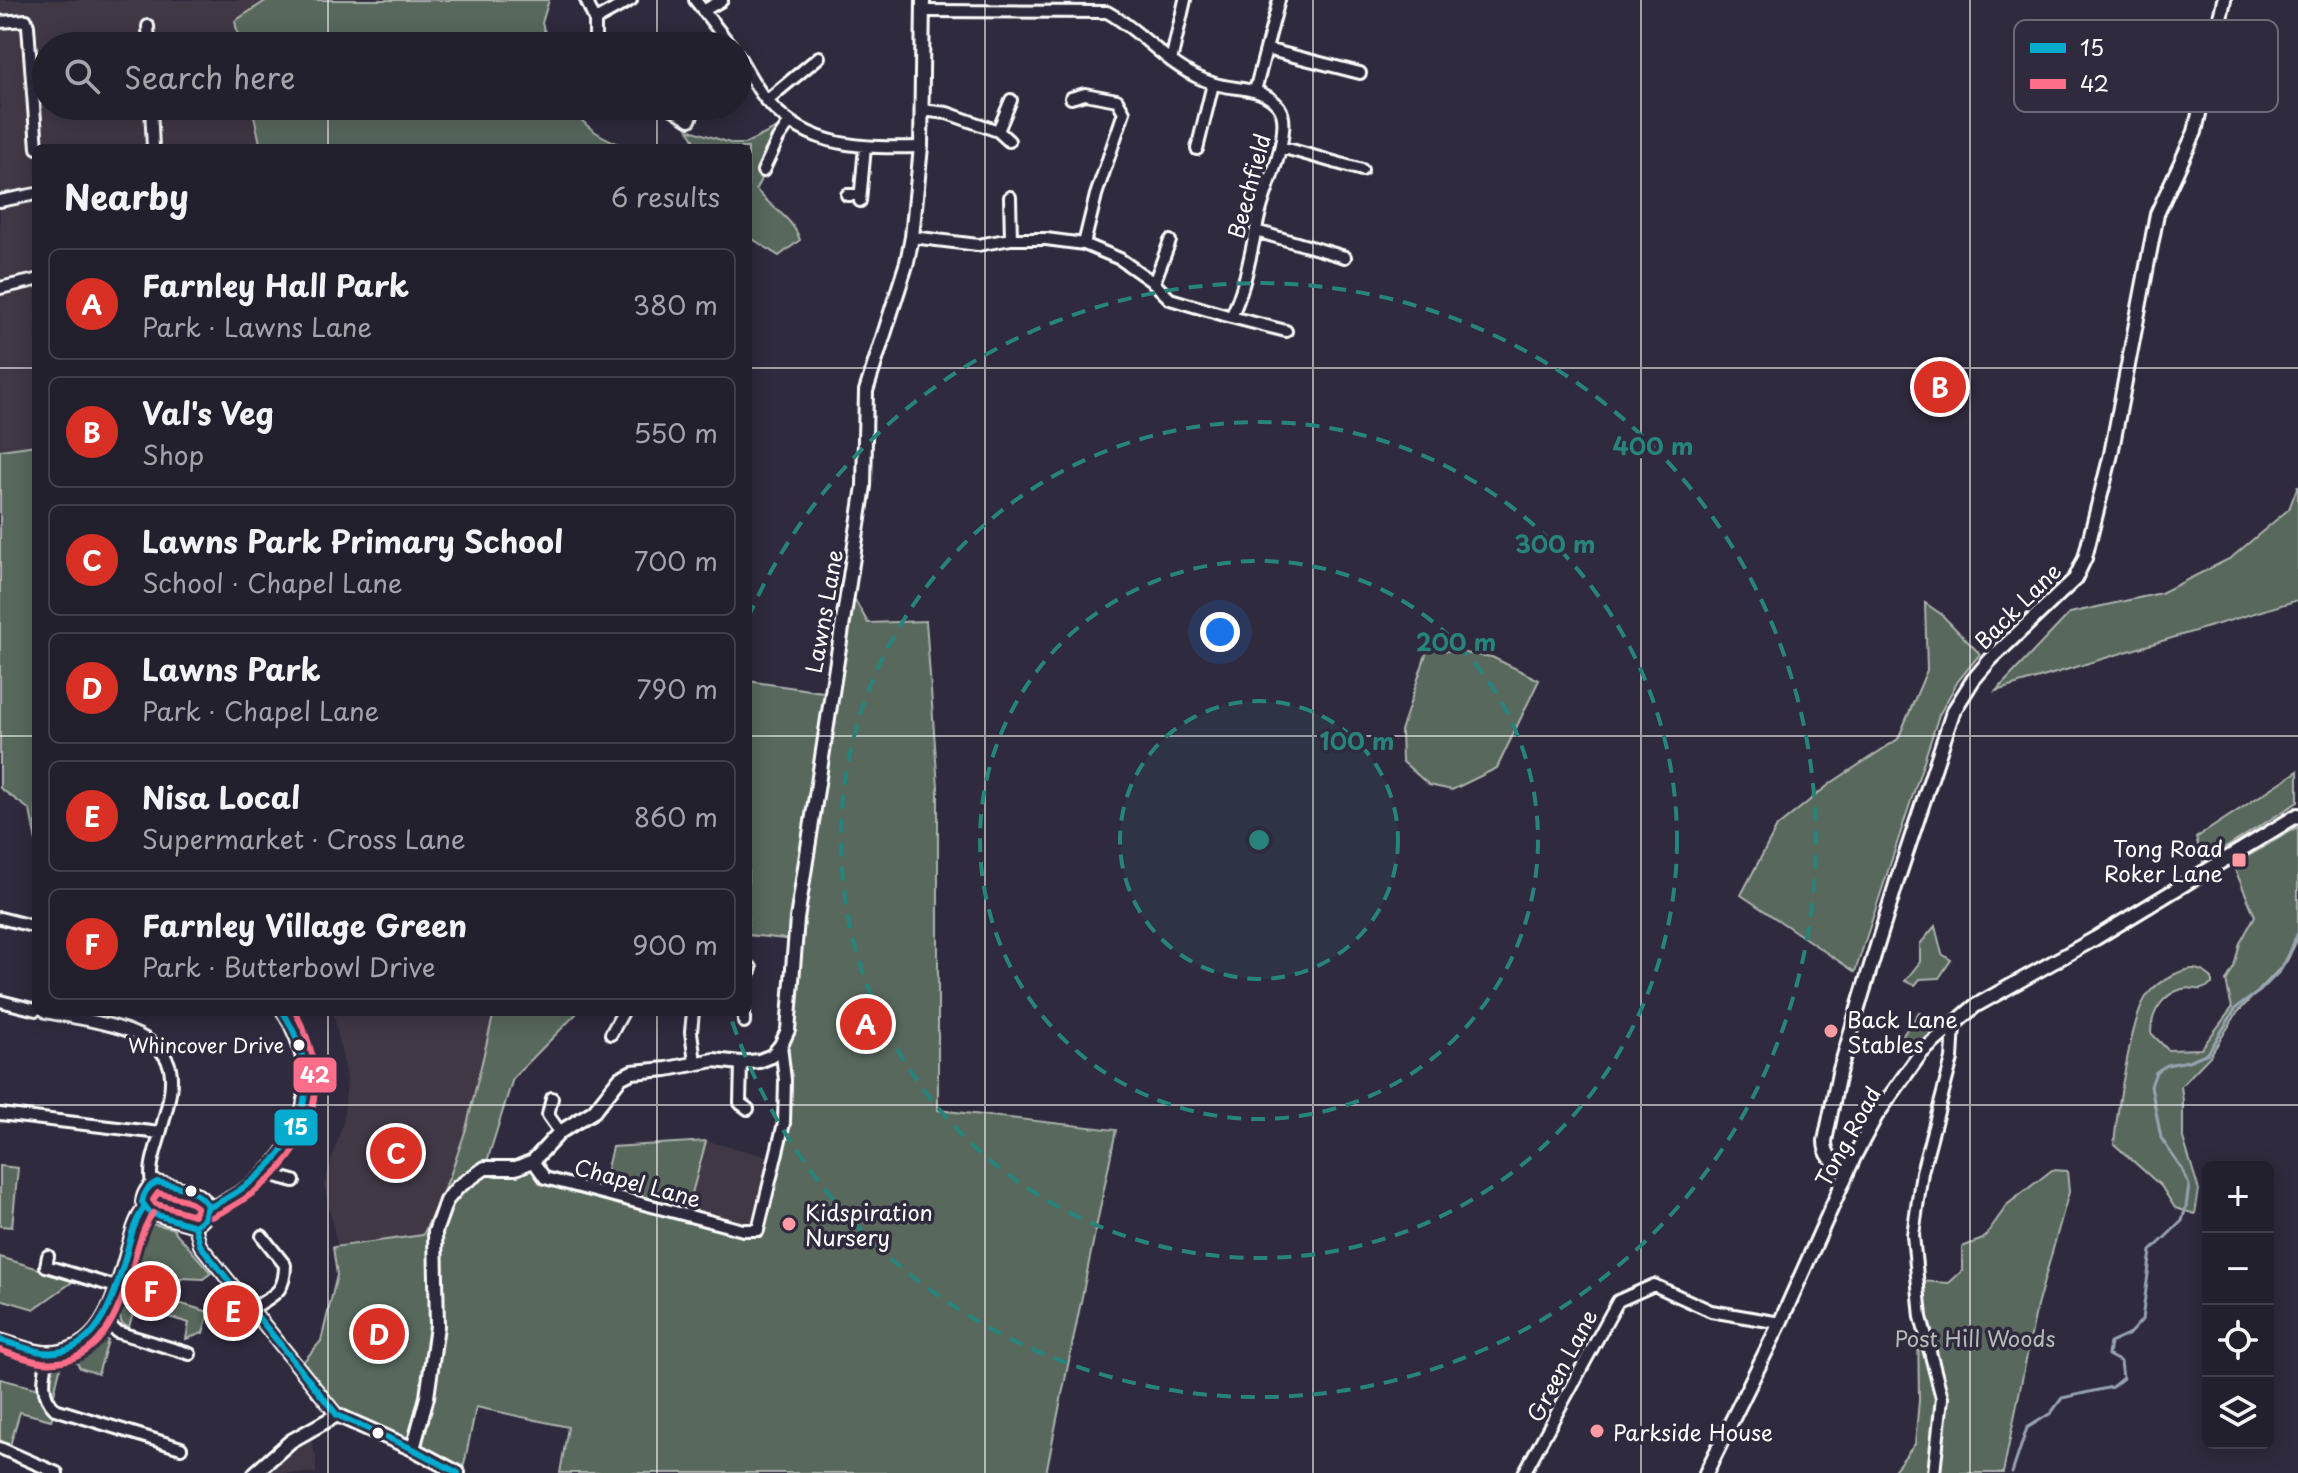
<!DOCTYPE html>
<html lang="en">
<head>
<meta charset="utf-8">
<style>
  body { margin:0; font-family:"Playpen Sans",sans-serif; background:#2f2d3a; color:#f1f3f6 }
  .controls { position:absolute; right:24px; bottom:24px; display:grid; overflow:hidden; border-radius:12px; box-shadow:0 4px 20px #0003 }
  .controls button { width:72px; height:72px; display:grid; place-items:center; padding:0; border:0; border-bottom:2px solid #403e4a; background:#23202e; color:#f1f3f6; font:40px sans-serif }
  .you { position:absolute; left:1220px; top:632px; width:28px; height:28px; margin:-20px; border:6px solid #fff; border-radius:50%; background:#1a73e8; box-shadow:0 0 0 12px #1a73e833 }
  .badge { display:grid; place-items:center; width:52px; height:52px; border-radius:50%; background:#d93025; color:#fff; font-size:26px; font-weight:700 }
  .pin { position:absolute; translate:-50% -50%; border:4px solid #fff; box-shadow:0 2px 8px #0006 }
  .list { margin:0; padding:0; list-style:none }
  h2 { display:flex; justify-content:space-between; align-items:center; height:104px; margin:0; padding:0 32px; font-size:34px }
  h2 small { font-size:26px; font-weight:400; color:#a3a3aa }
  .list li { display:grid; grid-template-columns:52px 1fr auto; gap:24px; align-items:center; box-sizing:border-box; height:112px; margin:0 16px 16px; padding:0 16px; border:2px solid #403e4a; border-radius:12px }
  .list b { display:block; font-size:30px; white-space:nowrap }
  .list p { margin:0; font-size:26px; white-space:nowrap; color:#a3a3aa }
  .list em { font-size:26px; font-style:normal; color:#a3a3aa }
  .icon { flex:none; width:44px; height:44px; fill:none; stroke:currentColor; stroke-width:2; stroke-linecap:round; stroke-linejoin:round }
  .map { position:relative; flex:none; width:2298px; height:1473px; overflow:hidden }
  .search { position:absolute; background:#23202e; box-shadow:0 4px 20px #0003; left:32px; top:32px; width:720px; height:88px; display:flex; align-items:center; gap:20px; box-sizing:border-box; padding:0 28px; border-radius:44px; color:#a3a3aa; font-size:30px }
  .panel { position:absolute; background:#23202e; box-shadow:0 4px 20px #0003; left:32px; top:144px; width:720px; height:872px; border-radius:12px }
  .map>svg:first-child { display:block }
  .built { fill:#403844 }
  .green { fill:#59675d; stroke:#acb3ae; stroke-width:2 }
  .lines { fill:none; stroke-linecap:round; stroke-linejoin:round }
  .stream { stroke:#97a3b1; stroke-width:3 }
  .minor-casing { stroke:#fff; stroke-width:16 }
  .tertiary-casing { stroke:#fff; stroke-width:18 }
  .minor { stroke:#2f2a3d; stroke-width:10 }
  .tertiary { stroke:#2f2a3d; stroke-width:12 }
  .bus-1-casing { stroke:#2f2a3d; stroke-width:12 }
  .bus-2-casing { stroke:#2f2a3d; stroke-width:12 }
  .bus-1 { stroke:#06acd0; stroke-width:6 }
  .bus-2 { stroke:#fb6d88; stroke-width:6 }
  .grid { fill:none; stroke:#fff; stroke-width:2; stroke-opacity:0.55 }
  .ring { fill:none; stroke:#27847c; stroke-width:4; stroke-dasharray:14 10 }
  .poi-dot { fill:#ff9aa2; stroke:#2f2a3d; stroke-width:3 }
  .bus-dot { fill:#fff; stroke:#2f2a3d; stroke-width:3 }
  .labels { text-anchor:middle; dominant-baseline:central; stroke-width:7; stroke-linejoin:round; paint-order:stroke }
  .bus-label { font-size:20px; fill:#fff; stroke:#2f2a3d; text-anchor:end }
  .street-label { font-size:22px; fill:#fff; stroke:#2f2a3d }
  .poi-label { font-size:22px; fill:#fff; stroke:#2f2a3d; text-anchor:start }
  .park-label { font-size:22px; fill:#b4bbb6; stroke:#2f2a3d }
  .key { fill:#2f2a3d; stroke:#6d6a77; stroke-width:2 }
  .key-label { font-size:22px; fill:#fff }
  .centre { fill:#27847c; stroke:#2f2a3d; stroke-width:4 }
  .ring-label { font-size:24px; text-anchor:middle; font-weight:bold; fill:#27847c; stroke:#2f2a3d; stroke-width:7; stroke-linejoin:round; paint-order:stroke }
  .line-badge { stroke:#2f2a3d; stroke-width:3 }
  .badge-label { font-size:22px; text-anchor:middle; font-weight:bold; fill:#fff }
</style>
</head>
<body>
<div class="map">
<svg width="2298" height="1473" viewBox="0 0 2298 1473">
  <rect width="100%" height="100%" fill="#2f2a3d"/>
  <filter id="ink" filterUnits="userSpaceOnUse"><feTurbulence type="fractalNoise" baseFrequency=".0125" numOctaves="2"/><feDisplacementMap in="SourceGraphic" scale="16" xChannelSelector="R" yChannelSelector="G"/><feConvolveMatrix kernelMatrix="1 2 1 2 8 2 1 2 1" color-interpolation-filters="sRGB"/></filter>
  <g filter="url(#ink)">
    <path class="built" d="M0,0H267L235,21L240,46H46V106H252L261,148H36V445L0,450Z
      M333,1012H494L466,1129L450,1176L422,1235L337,1245L324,1185L343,1123L347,1079Z
      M706,1141L775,1158L758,1230L686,1216Z
      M310,1436L316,1457V1473H263L295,1445Z"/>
    <path class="green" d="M267,0H549L542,23L549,46H240L235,21Z
      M252,106H572C583,129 606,139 629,148H261Z
      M790,122L756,189C770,208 792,216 800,240L779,256L748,236V148H691L694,139L688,129L733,144H744Z
      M36,445V842L30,810L0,788V450Z
      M2298,485V600L1996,691L2070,613L2161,593L2231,558L2289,509Z
      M847,586L868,623L926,621L938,787V1110L1116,1130L1046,1473H560L568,1427L476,1407L463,1470L415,1443L343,1410L337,1415L298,1368L321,1341L337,1275L333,1247L423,1235L450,1176L466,1129L494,1012H578L513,1078L485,1168L533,1161L545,1178L601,1194L612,1147L706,1141L686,1216L758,1230L784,1123L783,1064L794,940L748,935V681L830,693Z
      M1925,603L1941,614L1980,654L1958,681L1939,715L1855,972L1741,895L1777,827L1831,783L1898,739L1927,670Z
      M1428,648L1492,657L1539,680L1497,768L1452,790L1429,785L1402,761L1401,731Z
      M2298,771V802L2203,862L2196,838Z
      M2298,827V938L2287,961L2237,1013L2210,1056L2181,1086L2183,1101V1138L2199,1190L2195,1214L2175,1208L2161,1186L2114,1144C2117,1113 2131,1016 2148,994C2154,986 2165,979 2173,975C2189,967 2199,966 2212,978V984C2196,994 2196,986 2182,989C2162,995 2151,1013 2151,1033L2168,1050L2201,1049L2232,1008L2226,981L2234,967L2240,943L2255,916L2233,865Z
      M1935,926L1942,954L1951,960L1939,978L1920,979L1915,985L1905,981L1920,962V944Z
      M1919,1012L1936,1026L1921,1045L1903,1035Z
      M0,1166L18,1168L12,1227L0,1226Z
      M2052,1170L2067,1171L2069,1192L2037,1306L2003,1473H1892L1915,1444L1919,1400L1918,1330L1922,1320L1919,1281L1949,1283L1962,1271V1247L1983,1239L2008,1204Z
      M160,1188L198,1201L201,1207L200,1214L189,1219L154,1209L150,1199L152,1193Z
      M146,1223L172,1228L211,1273L203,1279L181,1278L175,1302L209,1312L203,1333L186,1339L189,1323L135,1307L129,1327L122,1324L118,1311L141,1228Z
      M0,1257L75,1280L34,1309L0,1299Z
      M101,1336L108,1341L98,1374L80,1368L77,1363L67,1362L61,1365L54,1394L50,1393C48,1385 51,1361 60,1356C64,1354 69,1356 73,1354C84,1351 94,1344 101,1336Z
      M0,1379L44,1390L55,1409L51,1420L20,1412L8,1452L0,1448Z"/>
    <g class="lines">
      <path class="stream" d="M2012,1473L2027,1428L2051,1413L2062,1398L2112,1387L2123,1378L2121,1362L2108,1355L2110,1343L2128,1335L2142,1320L2151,1251L2182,1221L2186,1207L2189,1185L2182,1169L2161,1138L2151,1086L2156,1072L2167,1065L2188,1061L2208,1053L2236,1008L2260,991L2280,971L2298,933"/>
      <g class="minor-casing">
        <path id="minor" d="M586,0L595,20
          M695,0L731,46
          M703,11L722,0
          M0,22L26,20L28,26L37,148
          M148,26L149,46
          M595,40V20L631,0
          M1266,49L1360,73
          M738,55C747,70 756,89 768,102C810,149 863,148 921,147
          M1171,61L1185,0
          M1255,91L1279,0
          M1071,98L1085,94L1117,100L1124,112L1096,195L1084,244
          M766,101L819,57
          M151,106L153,148
          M668,106L690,120L696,106
          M921,110L947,113L998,131L1011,100
          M998,131L1009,141
          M1281,147L1362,170
          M1197,149L1213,84
          M763,171L778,139L790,122
          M847,195H860
          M1010,197L1011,239
          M0,201L36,194
          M860,201L865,147
          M1256,231L1345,257
          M912,237L978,245L1011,239H1046L1084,244L1120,259L1154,283L1170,299L1231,317C1247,284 1251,248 1260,212C1267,185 1281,158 1283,130C1284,122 1283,113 1279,107C1263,85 1235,91 1212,83C1170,70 1144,32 1107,12L924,11
          M1154,283L1170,241
          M0,288L36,280
          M1231,317L1286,331
          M0,918L36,927
          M748,977L751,968
          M0,1001L36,1010
          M46,1012C82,1020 160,1026 170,1068C174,1088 166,1111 161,1130C157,1148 148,1166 152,1184
          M693,1012L691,1032L695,1062
          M744,1022V1012
          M611,1034L623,1012
          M741,1063L740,1103L748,1109
          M552,1098L548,1115L560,1132
          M0,1114L160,1133
          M533,1161L545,1178L743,1230H758L784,1123L785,1080L781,1045
          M264,1173L294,1181
          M157,1182C172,1186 212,1190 207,1212C206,1219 201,1223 195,1226L150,1213L142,1202C143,1192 147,1186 157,1182Z
          M208,1208C265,1185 312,1136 304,1070C301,1049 295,1030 283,1012
          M195,1226L200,1245L337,1415
          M48,1256L46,1266L116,1287
          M250,1310C273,1295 285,1294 285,1265L262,1236
          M104,1320L117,1332L190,1354
          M0,1340C15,1344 33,1352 48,1352C106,1352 115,1289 128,1247C132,1233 135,1218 145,1207
          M49,1352C45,1372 38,1393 55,1409L181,1448
          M0,1448L57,1473
          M1524,1473L1618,1301L1654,1285L1711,1311L1780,1323
          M1934,1473L1942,1398L1921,1317L1913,1235L1922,1172L1952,1059L1954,1024"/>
      </g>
      <g class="tertiary-casing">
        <path id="tertiary" d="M1847,1172C1835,1163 1825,1157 1825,1141L1839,1073L1861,998L1897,881L1953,712L1973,680L1990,660L2075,579L2085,558L2111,454L2157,214L2195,132L2224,0
          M413,1449L427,1397L437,1326L435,1232L446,1201L458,1187L485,1168H516L533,1161L560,1132L594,1111L620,1078L632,1072L667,1069L714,1060L741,1063L759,1061L772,1056L781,1045L788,1030L797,919L864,486L866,391L907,262L912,237L921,147L923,0
          M255,1473L291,1441L337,1415L413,1449L458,1473
          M1706,1473L1780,1323L1855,1155L1876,1116L1921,1053L1975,1006L2096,938L2298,815"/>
      </g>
      <use href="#minor" class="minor"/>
      <use href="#tertiary" class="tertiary"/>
      <g class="bus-1-casing">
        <path id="bus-1" d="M157,1182C175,1186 197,1188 207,1205L204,1219L195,1226L150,1213L142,1202C144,1192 148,1186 157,1182Z
          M208,1208C289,1170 336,1097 283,1012
          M195,1226L200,1245L337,1415L413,1449L458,1473
          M0,1340C14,1344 28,1350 42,1352C96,1358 113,1300 125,1259C130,1241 133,1222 145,1207"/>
      </g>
      <g class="bus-2-casing">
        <path id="bus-2" d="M158,1193L186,1200L197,1207L194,1215L156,1204L153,1200Z
          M212,1217C296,1178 345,1101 295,1012
          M0,1350C14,1355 27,1360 42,1362C100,1368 120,1310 133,1265C138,1247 142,1228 153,1213"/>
      </g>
      <use href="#bus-1" class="bus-1"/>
      <use href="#bus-2" class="bus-2"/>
    </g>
  </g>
  <path class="grid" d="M328,0V46M657,0V46M985,0V1473M1313,0V1473M1641,0V1473M1970,0V1473M328,106V148M657,106V148M0,368H36M748,368H2298M0,736H36M748,736H2298M328,1012V1473M657,1012V1473M0,1105H2298"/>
  <circle cx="1259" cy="840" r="139" fill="#27847c" fill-opacity=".12"/>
  <g class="ring">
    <circle cx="1259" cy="840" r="139"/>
    <circle cx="1259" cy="840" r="279"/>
    <circle cx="1259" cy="840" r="418"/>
    <path d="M748 618A557 557 0 1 1 729 1012"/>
  </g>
  <g class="poi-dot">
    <rect x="2231" y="852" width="16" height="16" rx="4"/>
    <circle cx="1831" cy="1031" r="8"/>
    <circle cx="789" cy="1224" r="8"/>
    <circle cx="1597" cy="1431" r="8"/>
  </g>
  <g class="bus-dot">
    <circle cx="299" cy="1045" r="7"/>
    <circle cx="191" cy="1191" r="7"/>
    <circle cx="378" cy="1433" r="7"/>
  </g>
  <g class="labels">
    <g class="bus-label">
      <text x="284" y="1045">Whincover Drive</text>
    </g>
    <g class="street-label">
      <text transform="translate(1248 186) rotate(-75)">Beechfield</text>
      <text transform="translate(2017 605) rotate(-45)">Back Lane</text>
      <text transform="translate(823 611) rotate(-80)">Lawns Lane</text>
      <text transform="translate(1847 1136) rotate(-61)">Tong Road</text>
      <text transform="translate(638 1182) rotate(15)">Chapel Lane</text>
      <text transform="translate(1561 1365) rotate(-62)">Green Lane</text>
    </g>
    <g class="poi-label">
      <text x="2223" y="847" text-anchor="end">Tong Road<tspan x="2223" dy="25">Roker Lane</tspan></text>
      <text x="1847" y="1018">Back Lane<tspan x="1847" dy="25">Stables</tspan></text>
      <text x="805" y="1211">Kidspiration<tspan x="805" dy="25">Nursery</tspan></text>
      <text x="1613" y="1431">Parkside House</text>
    </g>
    <g class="park-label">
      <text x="1975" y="1337">Post Hill Woods</text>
    </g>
  </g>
  <rect x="2014" y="20" width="264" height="92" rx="12" class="key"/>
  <rect x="2030" y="43" width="36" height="10" fill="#06acd0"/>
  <rect x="2030" y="79" width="36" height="10" fill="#fb6d88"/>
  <g class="key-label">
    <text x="2080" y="56">15</text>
    <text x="2080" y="92">42</text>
  </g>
  <circle cx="1259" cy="840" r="12" class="centre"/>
  <g class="ring-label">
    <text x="1653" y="455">400 m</text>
    <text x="1555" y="553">300 m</text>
    <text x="1456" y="651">200 m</text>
    <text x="1357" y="750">100 m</text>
  </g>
  <g class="line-badge">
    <rect x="292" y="1056" width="46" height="38" rx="8" fill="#fb6d88"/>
    <rect x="273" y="1108" width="46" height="39" rx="8" fill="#06acd0"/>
  </g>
  <g class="badge-label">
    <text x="315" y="1083">42</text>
    <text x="296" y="1135">15</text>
  </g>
</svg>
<div class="controls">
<button>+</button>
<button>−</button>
<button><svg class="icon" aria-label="locate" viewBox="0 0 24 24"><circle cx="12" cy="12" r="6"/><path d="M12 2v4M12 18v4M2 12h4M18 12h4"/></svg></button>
<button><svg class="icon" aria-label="layers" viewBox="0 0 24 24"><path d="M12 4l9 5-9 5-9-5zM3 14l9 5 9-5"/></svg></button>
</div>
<div class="you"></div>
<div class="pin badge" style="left:866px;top:1024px">A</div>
<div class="pin badge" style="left:1940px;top:387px">B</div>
<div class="pin badge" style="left:396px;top:1153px">C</div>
<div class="pin badge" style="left:379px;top:1334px">D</div>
<div class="pin badge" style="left:233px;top:1311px">E</div>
<div class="pin badge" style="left:151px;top:1291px">F</div>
<div class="search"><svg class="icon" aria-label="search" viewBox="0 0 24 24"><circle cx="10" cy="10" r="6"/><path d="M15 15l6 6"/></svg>Search here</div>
<section class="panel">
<h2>Nearby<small>6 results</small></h2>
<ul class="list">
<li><span class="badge">A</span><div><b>Farnley Hall Park</b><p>Park · Lawns Lane</p></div><em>380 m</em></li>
<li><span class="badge">B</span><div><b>Val's Veg</b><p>Shop</p></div><em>550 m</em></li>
<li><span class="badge">C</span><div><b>Lawns Park Primary School</b><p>School · Chapel Lane</p></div><em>700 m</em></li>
<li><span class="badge">D</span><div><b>Lawns Park</b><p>Park · Chapel Lane</p></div><em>790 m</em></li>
<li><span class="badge">E</span><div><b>Nisa Local</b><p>Supermarket · Cross Lane</p></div><em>860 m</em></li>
<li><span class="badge">F</span><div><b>Farnley Village Green</b><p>Park · Butterbowl Drive</p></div><em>900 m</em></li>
</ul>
</section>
</div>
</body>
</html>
